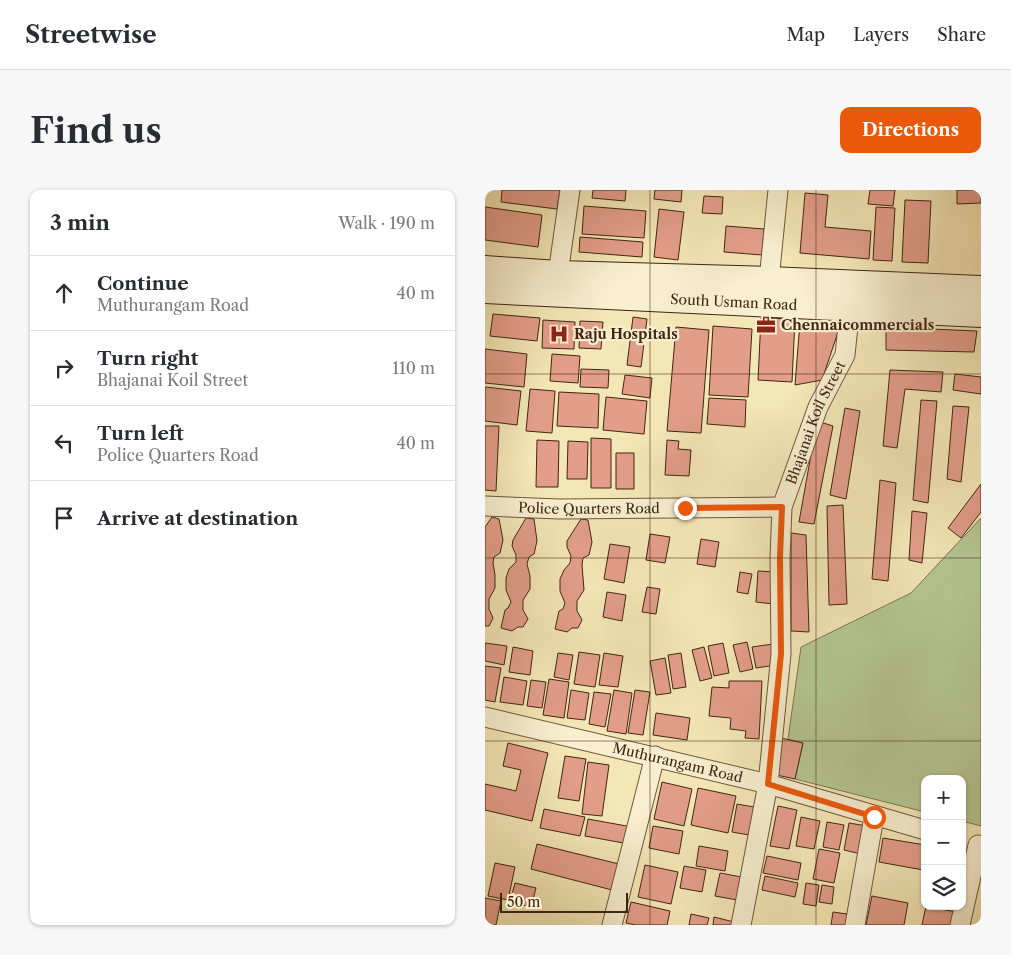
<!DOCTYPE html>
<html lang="en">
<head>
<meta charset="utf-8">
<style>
  body { margin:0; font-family:"Libre Caslon Text",serif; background:#f7f7f7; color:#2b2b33 }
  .controls { position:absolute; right:15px; bottom:15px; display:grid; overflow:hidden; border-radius:10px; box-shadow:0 1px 4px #0004 }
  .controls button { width:45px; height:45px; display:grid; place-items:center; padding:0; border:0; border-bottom:1px solid #e1e1e2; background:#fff; color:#2b2b33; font:25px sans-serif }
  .scale { position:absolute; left:15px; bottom:12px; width:128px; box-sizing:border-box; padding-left:5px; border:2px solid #412515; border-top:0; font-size:14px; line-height:18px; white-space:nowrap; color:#412515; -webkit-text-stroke:4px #f8efd0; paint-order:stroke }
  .stop { position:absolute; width:15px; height:15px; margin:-11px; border:4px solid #ea580c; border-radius:50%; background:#fff }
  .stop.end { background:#ea580c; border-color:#fff; box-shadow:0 1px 5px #0008 }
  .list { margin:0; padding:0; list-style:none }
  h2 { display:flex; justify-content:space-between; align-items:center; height:65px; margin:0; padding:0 20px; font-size:21px }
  h2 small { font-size:16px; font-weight:400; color:#7c7c81 }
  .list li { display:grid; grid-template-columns:32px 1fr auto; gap:15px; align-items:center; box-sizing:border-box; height:75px; padding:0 20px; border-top:1px solid #e1e1e2 }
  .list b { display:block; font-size:19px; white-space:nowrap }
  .list p { margin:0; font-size:16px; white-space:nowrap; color:#7c7c81 }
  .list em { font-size:16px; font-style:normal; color:#7c7c81 }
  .icon { flex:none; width:28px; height:28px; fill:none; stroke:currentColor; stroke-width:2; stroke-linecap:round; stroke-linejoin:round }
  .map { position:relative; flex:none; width:496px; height:735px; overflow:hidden; border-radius:10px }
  header { display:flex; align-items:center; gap:30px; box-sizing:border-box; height:70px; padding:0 25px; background:#fff; border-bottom:1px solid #e1e1e2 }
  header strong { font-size:24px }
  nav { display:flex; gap:28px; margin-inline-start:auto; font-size:18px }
  .intro { display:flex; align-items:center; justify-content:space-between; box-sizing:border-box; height:120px; padding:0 30px }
  h1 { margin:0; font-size:35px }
  .button { padding:12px 22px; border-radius:10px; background:#ea580c; color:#fff; font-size:18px; font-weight:700 }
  main { display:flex; gap:30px; padding:0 30px }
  aside { flex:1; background:#fff; border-radius:10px; box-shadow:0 1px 4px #0004 }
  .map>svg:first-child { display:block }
  .green { fill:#b5c792; stroke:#7b7654 }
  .building { fill:#e39e8a; stroke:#412515 }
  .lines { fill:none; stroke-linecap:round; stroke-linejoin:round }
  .minor-casing { stroke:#6e563d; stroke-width:21 }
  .secondary-casing { stroke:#412515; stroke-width:28 }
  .minor { stroke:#f8efd0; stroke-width:19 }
  .secondary { stroke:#f8efd0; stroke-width:26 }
  .route { stroke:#ea580c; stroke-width:6 }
  .grid { fill:none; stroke:#412515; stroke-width:1; stroke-opacity:0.55 }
  .labels { text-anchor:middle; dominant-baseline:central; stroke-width:4.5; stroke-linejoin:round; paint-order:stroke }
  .street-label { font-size:14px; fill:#412515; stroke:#f8efd0 }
  .poi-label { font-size:14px; font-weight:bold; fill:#412515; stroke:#f8efd0; text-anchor:start }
</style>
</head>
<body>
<header>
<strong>Streetwise</strong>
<nav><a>Map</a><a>Layers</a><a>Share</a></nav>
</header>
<div class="intro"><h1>Find us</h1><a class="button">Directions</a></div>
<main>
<aside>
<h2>3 min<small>Walk · 190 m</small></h2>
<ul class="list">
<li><svg class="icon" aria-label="ahead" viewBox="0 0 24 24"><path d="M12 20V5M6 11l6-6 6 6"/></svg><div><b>Continue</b><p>Muthurangam Road</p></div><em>40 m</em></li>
<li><svg class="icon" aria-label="right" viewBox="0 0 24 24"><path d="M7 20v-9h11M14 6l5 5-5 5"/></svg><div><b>Turn right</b><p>Bhajanai Koil Street</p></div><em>110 m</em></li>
<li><svg class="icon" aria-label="left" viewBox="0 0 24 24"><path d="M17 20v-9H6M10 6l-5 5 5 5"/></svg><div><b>Turn left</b><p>Police Quarters Road</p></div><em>40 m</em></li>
<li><svg class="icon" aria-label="arrive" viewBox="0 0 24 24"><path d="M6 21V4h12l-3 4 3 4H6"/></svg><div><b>Arrive at destination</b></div></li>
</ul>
</aside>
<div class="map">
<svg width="496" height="735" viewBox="0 0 496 735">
  <rect width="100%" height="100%" fill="#f4e7b6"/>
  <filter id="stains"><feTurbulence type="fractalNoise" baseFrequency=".004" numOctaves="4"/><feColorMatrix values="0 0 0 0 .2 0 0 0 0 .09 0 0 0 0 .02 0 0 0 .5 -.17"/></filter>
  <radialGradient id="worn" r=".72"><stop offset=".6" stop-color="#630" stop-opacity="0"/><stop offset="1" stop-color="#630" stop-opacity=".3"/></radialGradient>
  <path class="green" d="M496,328V636L477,631V589H440V622L310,589L318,553L303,549L316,457L426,403Z"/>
  <path class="building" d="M17,0H75L72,19L16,12Z
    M108,0H141L140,11L107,8Z
    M170,0H197L196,12L169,9Z
    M385,0H410L408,16L383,14Z
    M472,0H496V13L472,14Z
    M320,3L343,5L340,37L386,41L384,69L315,63Z
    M219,6L238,7L237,24L217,23Z
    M420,10L446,11L443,73L417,72Z
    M99,16L161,21L159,48L97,44Z
    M0,17L57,25L53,57L0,50Z
    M391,17L410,18L407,71L388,70Z
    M174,19L199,22L193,70L169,67Z
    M241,36L279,39L277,65L239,62Z
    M95,47L158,52L157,67L94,62Z
    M8,124L55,128L52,151L5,146Z
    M148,127L162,129L156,177L142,175Z
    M276,128L310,129L307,192L273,190Z
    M58,130L90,132L89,159L57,158Z
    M95,131L118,132L116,159L94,158Z
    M315,132L355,136L337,190L310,195Z
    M228,136L267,139L263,207L224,205Z
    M191,137L224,140L216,243L182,241Z
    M401,137L492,141L489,162L401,160Z
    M0,159L42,164L39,197L0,193Z
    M67,164L95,166L93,193L65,191Z
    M96,179L124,180L123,198L95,197Z
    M405,180L458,182L456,202L420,199L412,258L398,256Z
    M470,184L496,187V204L468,200Z
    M140,185L167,188L165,208L137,204Z
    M0,197L36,201L32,235L0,231Z
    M45,199L70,201L67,243L41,241Z
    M74,202L114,204L113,238L72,236Z
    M121,207L162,211L159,244L118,240Z
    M224,208L261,210L260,237L222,234Z
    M436,210L452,211L443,313L428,310Z
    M468,216L484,217L476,292L462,289Z
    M360,218L375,221L361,309L345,305Z
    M332,231L348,236L329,334L314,332Z
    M0,236H14L11,301L0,300Z
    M106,248L126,249V298H106Z
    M52,250L74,251L73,297H51Z
    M182,250L194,251L193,259L206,260L204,286L180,285Z
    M83,251L103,252L102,289H82Z
    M131,263H149V299H131Z
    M395,290L411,293L403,391L387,389Z
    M496,294V322L476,348L463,338Z
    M358,315L362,414L344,415L342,316Z
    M427,321L442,323L437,373L424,370Z
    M7,327L14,329L18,350L15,363L9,367L8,373L10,385V398L4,409V419L8,428L4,436H0V337Z
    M41,328L49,329L52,351L49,364L44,367L42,374L45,386V399L38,410V420L43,429L38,437H33L27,441L16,438L20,420L23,418L26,412L21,400V388L24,379L31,372V365L27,356L28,350Z
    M96,329L103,330L107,352L104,365L98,368L97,375L99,400L92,411V421L97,430L93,438H87L82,442L70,439L74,421L78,419L80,413L75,401V389L79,380L85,373L86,366L82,357V351Z
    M306,343L321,345L324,442L306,441Z
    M165,344L185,347L180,373L161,370Z
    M216,349L234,352L230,377L212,374Z
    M125,354L145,357L139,393L119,389Z
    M273,381L292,382L289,414L271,412Z
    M255,382L267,384L263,404L252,402Z
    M162,397L175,399L171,424L157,422Z
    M122,402L141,405L137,431L118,427Z
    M262,452L268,479L255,482L248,455Z
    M0,453L22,456L19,475L0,471Z
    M238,453L244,483L229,486L223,456Z
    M288,454L291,475L271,478L267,457Z
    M28,457L48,461L45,485L24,482Z
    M219,457L227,488L215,491L207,460Z
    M94,462L115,465L110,497L89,494Z
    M73,463L88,465L84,490L69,487Z
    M119,463L138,466L133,497L114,495Z
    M196,463L201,497L188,499L183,465Z
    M180,468L186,503L171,505L165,471Z
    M0,476L16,478L10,512L0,510Z
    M19,487L42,491L38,515L15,512Z
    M64,489L84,492L79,528L58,525Z
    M46,490L61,492L57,518L42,516Z
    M244,491H277L274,549L260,548L261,541L245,539L246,528L224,526L227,497L244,498Z
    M86,500L104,503L100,530L82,528Z
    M129,500L147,503L141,544L122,541Z
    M150,500L165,502L158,545L143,543Z
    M109,502L126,504L120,537L104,534Z
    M171,523L205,528L202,550L168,545Z
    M296,548L318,553L310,589L287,584Z
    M23,553L63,563L47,631L0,620V594L31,601L36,580L18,576Z
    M80,566L101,569L94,611L73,608Z
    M103,572L124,575L117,626L97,624Z
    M177,592L207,599L199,636L169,629Z
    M213,598L251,606L243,643L206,635Z
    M252,614L275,618L270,646L247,642Z
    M293,616L312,620L304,659L285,656Z
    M59,619L100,627L95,646L55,638Z
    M316,627L335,631L329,659L311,656Z
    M103,629L147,637L144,654L100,646Z
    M342,632L359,635L354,660L338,657Z
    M364,633L382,636L376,664L359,660Z
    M168,636L198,641L194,664L164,658Z
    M398,648L440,655L438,680L394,672Z
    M52,654L134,674L127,700L46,679Z
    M214,656L243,661L240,681L211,676Z
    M334,659L355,663L349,693L328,689Z
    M282,666L316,673L313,690L278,683Z
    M10,673L30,677L23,710L3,706Z
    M160,675L193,682L186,714L153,707Z
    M199,676L221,680L217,702L195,698Z
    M235,683L262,688L258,711L230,706Z
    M280,686L313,693L310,707L277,700Z
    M30,693L51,698L46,717L25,712Z
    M321,693L334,695L331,716L318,714Z
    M337,695L349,697L347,714L334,712Z
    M387,706L423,713L419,735H381Z
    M0,708L16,711L11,735H0Z
    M146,712L185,721L182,735H151L141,733Z
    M441,716L476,723L473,735H437Z
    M348,722L362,724L361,735H346Z
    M206,724L224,728L222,735H204Z
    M229,727L253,733L252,735H228Z"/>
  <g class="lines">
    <g class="minor-casing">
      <g id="minor">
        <path d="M73,84L85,0"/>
        <path d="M284,90L293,0"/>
        <path id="s1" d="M0,316L74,319L297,317"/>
        <path id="s2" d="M0,527L283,594L440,640"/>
        <path d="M127,735L170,566"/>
        <path id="s3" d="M256,735L283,594L296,464L295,368L297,317L333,217L360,165L365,117"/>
        <path d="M370,735L389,627"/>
        <path d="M475,735L493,655"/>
      </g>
    </g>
    <g class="secondary-casing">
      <g id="secondary">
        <path d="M0,79L73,84L284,90L496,99"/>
        <path id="s4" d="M0,100L496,124"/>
      </g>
    </g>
    <use href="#minor" class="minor"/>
    <use href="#secondary" class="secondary"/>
  </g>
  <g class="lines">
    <path class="route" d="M200,318L297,317L295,368L296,464L283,594L389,627"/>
  </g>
  <path class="grid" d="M165,0V735M331,0V735M0,184H496M0,368H496M0,551H496"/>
  <defs>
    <g id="office-bare" transform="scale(1.5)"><path d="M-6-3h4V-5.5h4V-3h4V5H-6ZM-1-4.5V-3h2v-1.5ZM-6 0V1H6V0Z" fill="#8f2418" stroke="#f8efd0" stroke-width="2.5" paint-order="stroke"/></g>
    <g id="hospital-bare" transform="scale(1.5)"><path d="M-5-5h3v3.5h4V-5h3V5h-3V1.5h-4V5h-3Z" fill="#8f2418" stroke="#f8efd0" stroke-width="2.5" paint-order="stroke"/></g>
  </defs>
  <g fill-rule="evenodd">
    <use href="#office-bare" x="281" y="135"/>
    <use href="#hospital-bare" x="74" y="144"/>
  </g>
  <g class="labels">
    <g class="street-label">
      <text stroke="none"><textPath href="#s4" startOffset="249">South Usman Road</textPath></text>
      <text stroke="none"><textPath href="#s3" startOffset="512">Bhajanai Koil Street</textPath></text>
      <text stroke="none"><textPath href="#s1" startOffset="104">Police Quarters Road</textPath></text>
      <text stroke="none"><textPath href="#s2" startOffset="198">Muthurangam Road</textPath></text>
    </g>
    <g class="poi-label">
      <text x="296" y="135">Chennaicommercials</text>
      <text x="89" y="144">Raju Hospitals</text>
    </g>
  </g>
  <rect width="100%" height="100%" filter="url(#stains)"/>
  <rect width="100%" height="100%" fill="url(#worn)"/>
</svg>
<div class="controls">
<button>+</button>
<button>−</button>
<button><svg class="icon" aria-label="layers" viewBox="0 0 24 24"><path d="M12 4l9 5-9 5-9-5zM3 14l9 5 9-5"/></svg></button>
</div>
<div class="scale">50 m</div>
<div class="stop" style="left:389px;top:627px"></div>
<div class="stop end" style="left:200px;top:318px"></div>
</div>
</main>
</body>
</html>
